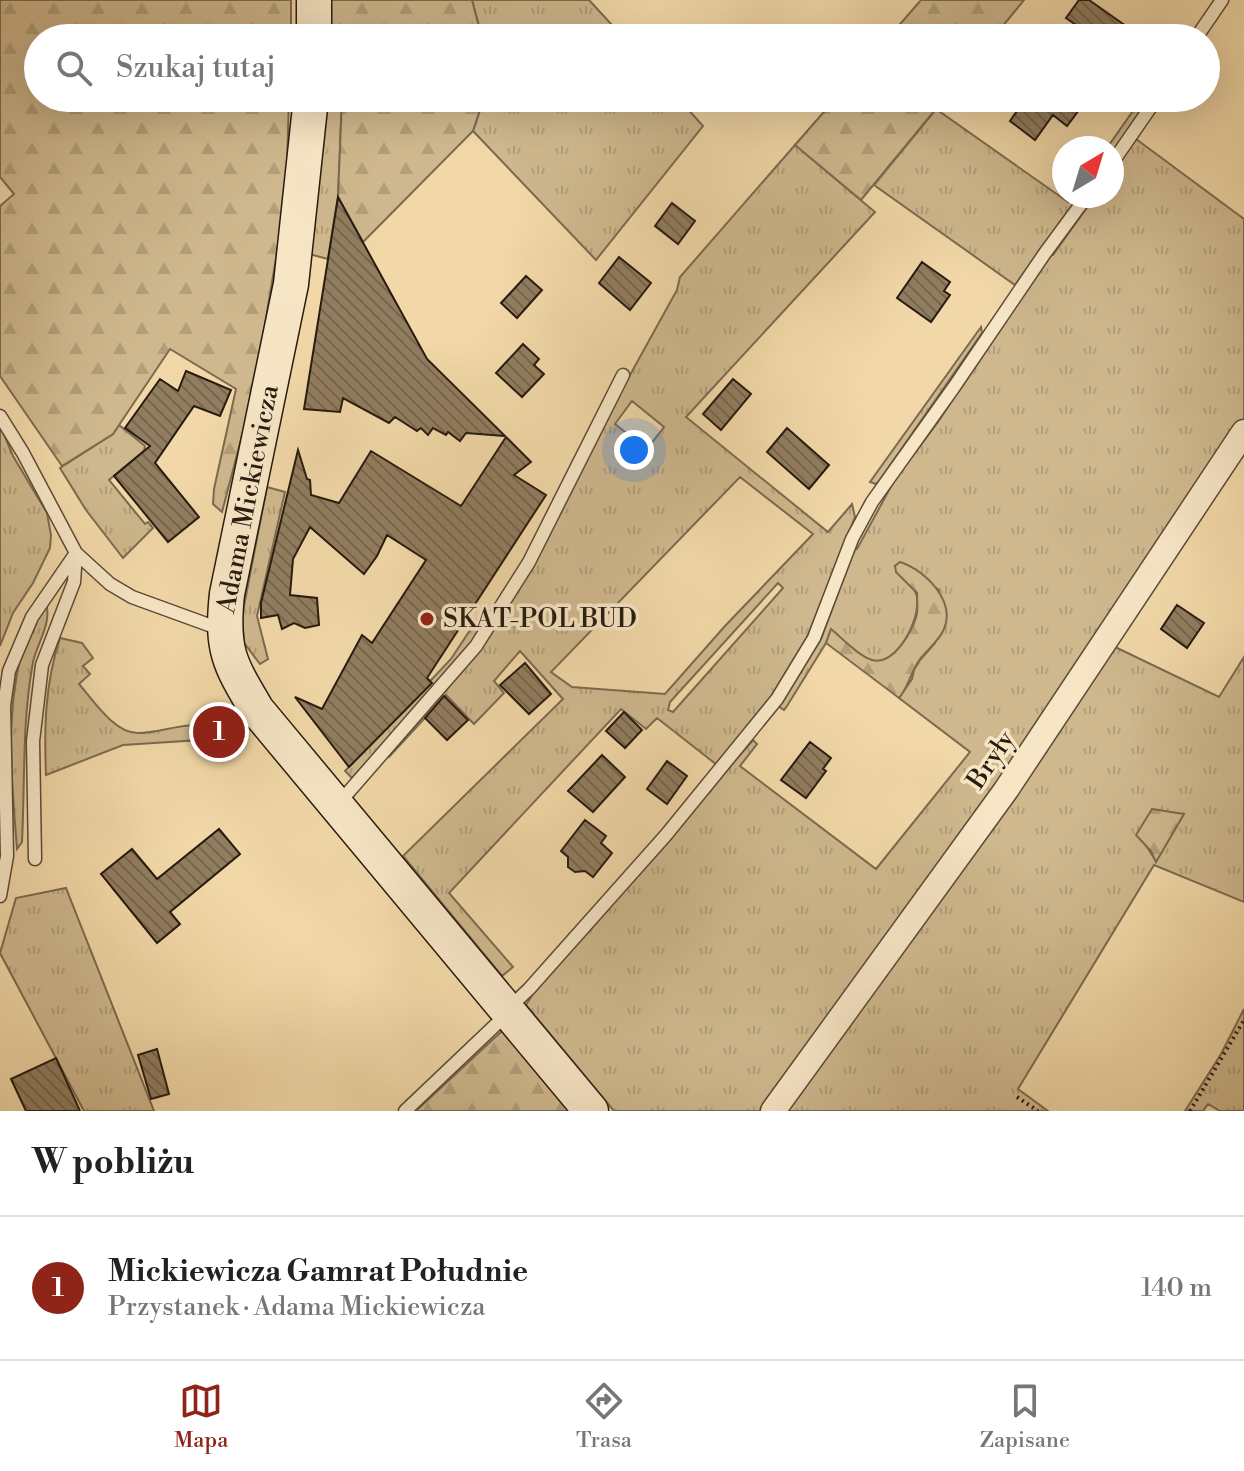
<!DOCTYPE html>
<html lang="pl">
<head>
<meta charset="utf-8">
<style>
  body { margin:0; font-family:"Libre Bodoni",serif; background:#f2f2f2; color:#222 }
  .compass { position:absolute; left:1052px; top:136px; width:72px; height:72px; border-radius:50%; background:#fff; box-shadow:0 8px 32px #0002; rotate:38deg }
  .you { position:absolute; left:634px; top:450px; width:28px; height:28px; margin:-20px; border:6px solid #fff; border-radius:50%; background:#1a73e8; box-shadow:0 0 0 12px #1a73e833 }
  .badge { display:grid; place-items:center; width:52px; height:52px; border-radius:50%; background:#8f2418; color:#fff; font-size:26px; font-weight:700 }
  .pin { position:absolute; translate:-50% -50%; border:4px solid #fff; box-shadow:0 2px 8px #0006 }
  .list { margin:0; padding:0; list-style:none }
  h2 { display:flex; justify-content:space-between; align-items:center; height:104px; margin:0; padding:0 32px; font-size:34px }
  h2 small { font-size:26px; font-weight:400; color:#767676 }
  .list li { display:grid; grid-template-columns:52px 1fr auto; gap:24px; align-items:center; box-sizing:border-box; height:144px; padding:0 32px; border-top:2px solid #e0e0e0 }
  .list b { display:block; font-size:30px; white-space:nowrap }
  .list p { margin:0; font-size:26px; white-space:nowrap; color:#767676 }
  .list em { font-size:26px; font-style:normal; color:#767676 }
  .icon { flex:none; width:44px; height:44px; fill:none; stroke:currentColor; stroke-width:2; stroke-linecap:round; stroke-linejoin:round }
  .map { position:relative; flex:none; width:1244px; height:1111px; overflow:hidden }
  .search { position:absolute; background:#fff; box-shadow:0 8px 32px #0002; left:24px; right:24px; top:24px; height:88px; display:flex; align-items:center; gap:20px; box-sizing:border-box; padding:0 28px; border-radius:44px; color:#767676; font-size:30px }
  .sheet { height:248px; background:#fff }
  nav { display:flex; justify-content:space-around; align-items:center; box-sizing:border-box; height:112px; border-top:2px solid #e0e0e0; background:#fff; font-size:22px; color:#767676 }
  nav a { display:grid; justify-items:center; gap:4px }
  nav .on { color:#8f2418 }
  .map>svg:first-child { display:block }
  .grass { fill:url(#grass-tufts); stroke:#7b6a4f; stroke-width:2; fill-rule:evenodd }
  .forest { fill:url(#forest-firs); stroke:#7b6a4f; stroke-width:2 }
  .building { fill:url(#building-back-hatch); stroke:#271b10; stroke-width:2 }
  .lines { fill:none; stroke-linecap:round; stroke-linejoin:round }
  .lane-casing { stroke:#5a4a36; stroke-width:15 }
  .street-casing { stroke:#5a4a36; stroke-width:27 }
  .secondary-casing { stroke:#271b10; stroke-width:37 }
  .path { stroke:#271b10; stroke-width:4; stroke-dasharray:2 4; stroke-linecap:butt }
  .lane { stroke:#f7e6c6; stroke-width:12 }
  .street { stroke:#f7e6c6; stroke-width:24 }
  .secondary { stroke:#f7e6c6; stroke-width:34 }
  .poi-dot { fill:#8f2418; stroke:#f7e6c6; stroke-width:3 }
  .labels { text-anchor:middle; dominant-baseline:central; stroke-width:7; stroke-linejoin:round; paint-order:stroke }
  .street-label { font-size:26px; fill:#271b10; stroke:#f7e6c6 }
  .poi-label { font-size:26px; fill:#271b10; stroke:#f7e6c6; text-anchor:start }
</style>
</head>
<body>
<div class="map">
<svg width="1244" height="1111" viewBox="0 0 1244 1111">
  <defs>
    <pattern id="grass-tufts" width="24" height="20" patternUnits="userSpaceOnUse" patternTransform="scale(2)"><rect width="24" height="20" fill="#cfb88e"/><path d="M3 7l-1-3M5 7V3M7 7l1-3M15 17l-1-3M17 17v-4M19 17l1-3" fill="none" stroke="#b29e79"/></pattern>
    <pattern id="forest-firs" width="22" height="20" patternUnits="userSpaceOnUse" patternTransform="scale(2)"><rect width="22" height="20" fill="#cfb88e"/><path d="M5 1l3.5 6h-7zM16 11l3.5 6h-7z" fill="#b29e79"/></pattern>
    <pattern id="building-back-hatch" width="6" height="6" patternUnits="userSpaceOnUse" patternTransform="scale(2)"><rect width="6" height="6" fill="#917d5f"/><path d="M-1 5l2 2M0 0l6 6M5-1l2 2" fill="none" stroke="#76664d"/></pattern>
  </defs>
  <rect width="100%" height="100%" fill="#f2d8a8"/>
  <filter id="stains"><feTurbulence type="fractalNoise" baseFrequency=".0025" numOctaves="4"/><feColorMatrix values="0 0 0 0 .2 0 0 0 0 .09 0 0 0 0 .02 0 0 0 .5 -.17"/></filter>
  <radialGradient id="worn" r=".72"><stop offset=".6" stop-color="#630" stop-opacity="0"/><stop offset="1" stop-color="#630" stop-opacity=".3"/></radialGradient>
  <path class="grass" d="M472,0H589L624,38H482Z
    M323,98H342L338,197L328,259L305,253Z
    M484,98H678L703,126L596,260L473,131Z
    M1142,98H1150L1112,154V148H1107Z
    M936,109L1068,202L1073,196H1079L1015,285L874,185Z
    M1136,139L1244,219V423L1071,682L766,1111H614L526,1005L533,994L753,740L757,744L740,766L876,869L970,752L899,698L912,679L914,670L920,660L935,643L939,590L900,562L895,566C902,575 915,586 917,597C921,617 897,669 871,660C860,657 841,637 831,630L826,643L787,706L784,710L778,706L821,639L855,548L857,549L894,481L938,422L1050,254L1053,255L1095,196H1112V173Z
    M795,145L875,212L686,417L828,532L852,504L855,517L802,650L766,705L717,765L657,718L646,729L621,709L449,893L513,967L502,976L403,856L563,699L520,651L494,681L504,693L474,724L446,695L389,757L378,750L352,778L345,771L451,659L482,612L494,621L677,290L680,277ZM632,401L664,427L647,449L615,424ZM740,477L813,534L725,626L665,694L572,687L551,672ZM778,583L783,588L673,712L668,710L670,702Z
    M981,327L982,333L879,481L876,484L870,482Z
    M0,425L13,456L47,513L51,535L50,548L33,583L13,613L0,646Z
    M119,425L145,446L144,451L109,480L145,524L148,522L153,528L123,558L86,510L60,468L113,434Z
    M267,487L285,492L257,616L268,659L260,664L244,643L242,616Z
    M47,608C50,626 37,644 33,662C22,721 25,782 22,842L17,849C12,786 5,718 21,656C25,640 35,625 41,610Z
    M60,638L82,643L93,658L83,666L90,674L79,684C93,700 114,733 138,733C158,733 178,724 201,725L200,740L123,745L46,775C44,727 45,684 60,638Z
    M1113,646L1219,697L1244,657V902L1154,865L1018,1089L1048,1111H779ZM1183,814V815L1156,861L1145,844Z
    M66,888L154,1111H84L0,953L16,898Z
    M1244,1009V1111H1220L1208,1104L1203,1111H1185L1221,1054Z"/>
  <path class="forest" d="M0,0H291V38H38V98H289L286,198L254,390L222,512L213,504L214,489L236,389L170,349L113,434L62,466L0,376V206L14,194L0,177Z
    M323,0H472L482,38H339L324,28Z
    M921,0H1024L993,38H888Z
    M342,98H484L473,131L363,242L338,197Z
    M836,98H945L861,200L795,145Z
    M900,562C925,570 956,601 944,629C939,641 928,649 920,659C911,671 909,686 899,698L826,643L831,629C842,638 858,656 872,660C893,666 914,630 917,613C918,607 917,599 917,593L896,572L895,566Z
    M1152,809L1184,814L1156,862L1151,851L1136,835Z
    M503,1030L571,1111H416Z"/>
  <path class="building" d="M1079,0H1089L1143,38H1071L1079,27L1066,18Z
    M1026,98H1071L1082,106L1067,126L1053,115L1035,140L1010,121Z
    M338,197L427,359L505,436L466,433L460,441L448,432L446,435L433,428L428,435L421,428L417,431L395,417L389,423L343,398L340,412L304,409Z
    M672,203L695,221L678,244L655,226Z
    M619,257L651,283L630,310L599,283Z
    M922,262L950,282L944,291L950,295L931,322L897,298Z
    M526,276L542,290L517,318L501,303Z
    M523,344L539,359L534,365L544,374L522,397L496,373Z
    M186,371L231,390L220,416L194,406L155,463L199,517L168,542L114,476L150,446L125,428L160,379L178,391Z
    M733,379L751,394L721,430L703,414Z
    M787,428L829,465L809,489L767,452Z
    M506,437L531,462L514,475L546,495L427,678L432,683L349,767L295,697L322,709L362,635L372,643L426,560L387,535L377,556L364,574L310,527L293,559L290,595L317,598L319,625L305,628L294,623L282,629L278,615L261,618V603L298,450L307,479L310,480L311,495L339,503L371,451L461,506Z
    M1177,605L1204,623L1187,648L1161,629Z
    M525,663L551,694L529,714L500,685Z
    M444,696L468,720L447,740L425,718Z
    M624,712L642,730L625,748L606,731Z
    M810,742L831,758L823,769L826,771L806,798L781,780Z
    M602,755L625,777L593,812L568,791Z
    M667,761L687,776L667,804L647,789Z
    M585,820L606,836L601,843L612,853L593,877L585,871L575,872L568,867V857L561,851Z
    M219,829L240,854L170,912L180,924L157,943L101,874L132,849L157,879Z
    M157,1049L169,1094L151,1099L138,1055Z
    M56,1058L80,1111H26L11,1079Z"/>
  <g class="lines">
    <g class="lane-casing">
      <path id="lane" d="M1196,38L1222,0
        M1112,163L1157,98
        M0,416L23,453L76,553L74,582L42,665L33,741L35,859
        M339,803L476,646L529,562L623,375
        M0,896L7,856L4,706L9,671L32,617L76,553L110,584L132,597L220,629
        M510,1007L529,989L666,835L777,699L814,638L852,539L872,502L954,387L1045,253L1087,196
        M405,1111L507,1014"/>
    </g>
    <g class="street-casing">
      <path id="street" d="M773,1111L1006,790L1244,432"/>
    </g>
    <g class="secondary-casing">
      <path id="secondary" d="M314,0V38
        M311,98L291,284L227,594C221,650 229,663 257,710L591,1111"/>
    </g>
    <path class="path" d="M1017,1097L1038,1111
      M1190,1111L1244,1020"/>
    <use href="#lane" class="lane"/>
    <use href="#street" class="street"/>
    <use href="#secondary" class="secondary"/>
  </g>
  <circle class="poi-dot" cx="427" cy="619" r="8"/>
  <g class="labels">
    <g class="street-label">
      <text transform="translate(248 499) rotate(-79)">Adama Mickiewicza</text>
      <text transform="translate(991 760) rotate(-56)">Bryły</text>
    </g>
    <g class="poi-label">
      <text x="443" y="619">SKAT-POL BUD</text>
    </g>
  </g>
  <rect width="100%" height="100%" filter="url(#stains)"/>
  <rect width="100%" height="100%" fill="url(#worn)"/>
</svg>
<svg class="compass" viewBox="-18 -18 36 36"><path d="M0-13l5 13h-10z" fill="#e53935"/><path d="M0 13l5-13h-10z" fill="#767676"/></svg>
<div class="you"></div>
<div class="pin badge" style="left:219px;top:732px">1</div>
<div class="search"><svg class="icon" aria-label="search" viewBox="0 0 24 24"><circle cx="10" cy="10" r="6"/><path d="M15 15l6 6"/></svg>Szukaj tutaj</div>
</div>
<section class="sheet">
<h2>W pobliżu<small></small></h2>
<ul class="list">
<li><span class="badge">1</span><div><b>Mickiewicza Gamrat Południe</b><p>Przystanek · Adama Mickiewicza</p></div><em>140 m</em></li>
</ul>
</section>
<nav>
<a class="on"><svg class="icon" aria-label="map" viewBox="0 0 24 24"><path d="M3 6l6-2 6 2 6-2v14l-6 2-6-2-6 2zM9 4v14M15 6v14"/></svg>Mapa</a>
<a><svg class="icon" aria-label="directions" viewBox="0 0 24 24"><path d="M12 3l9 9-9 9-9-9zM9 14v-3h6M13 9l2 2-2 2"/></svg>Trasa</a>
<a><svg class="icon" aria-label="saved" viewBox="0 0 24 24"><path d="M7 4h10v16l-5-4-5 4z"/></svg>Zapisane</a>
</nav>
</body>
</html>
